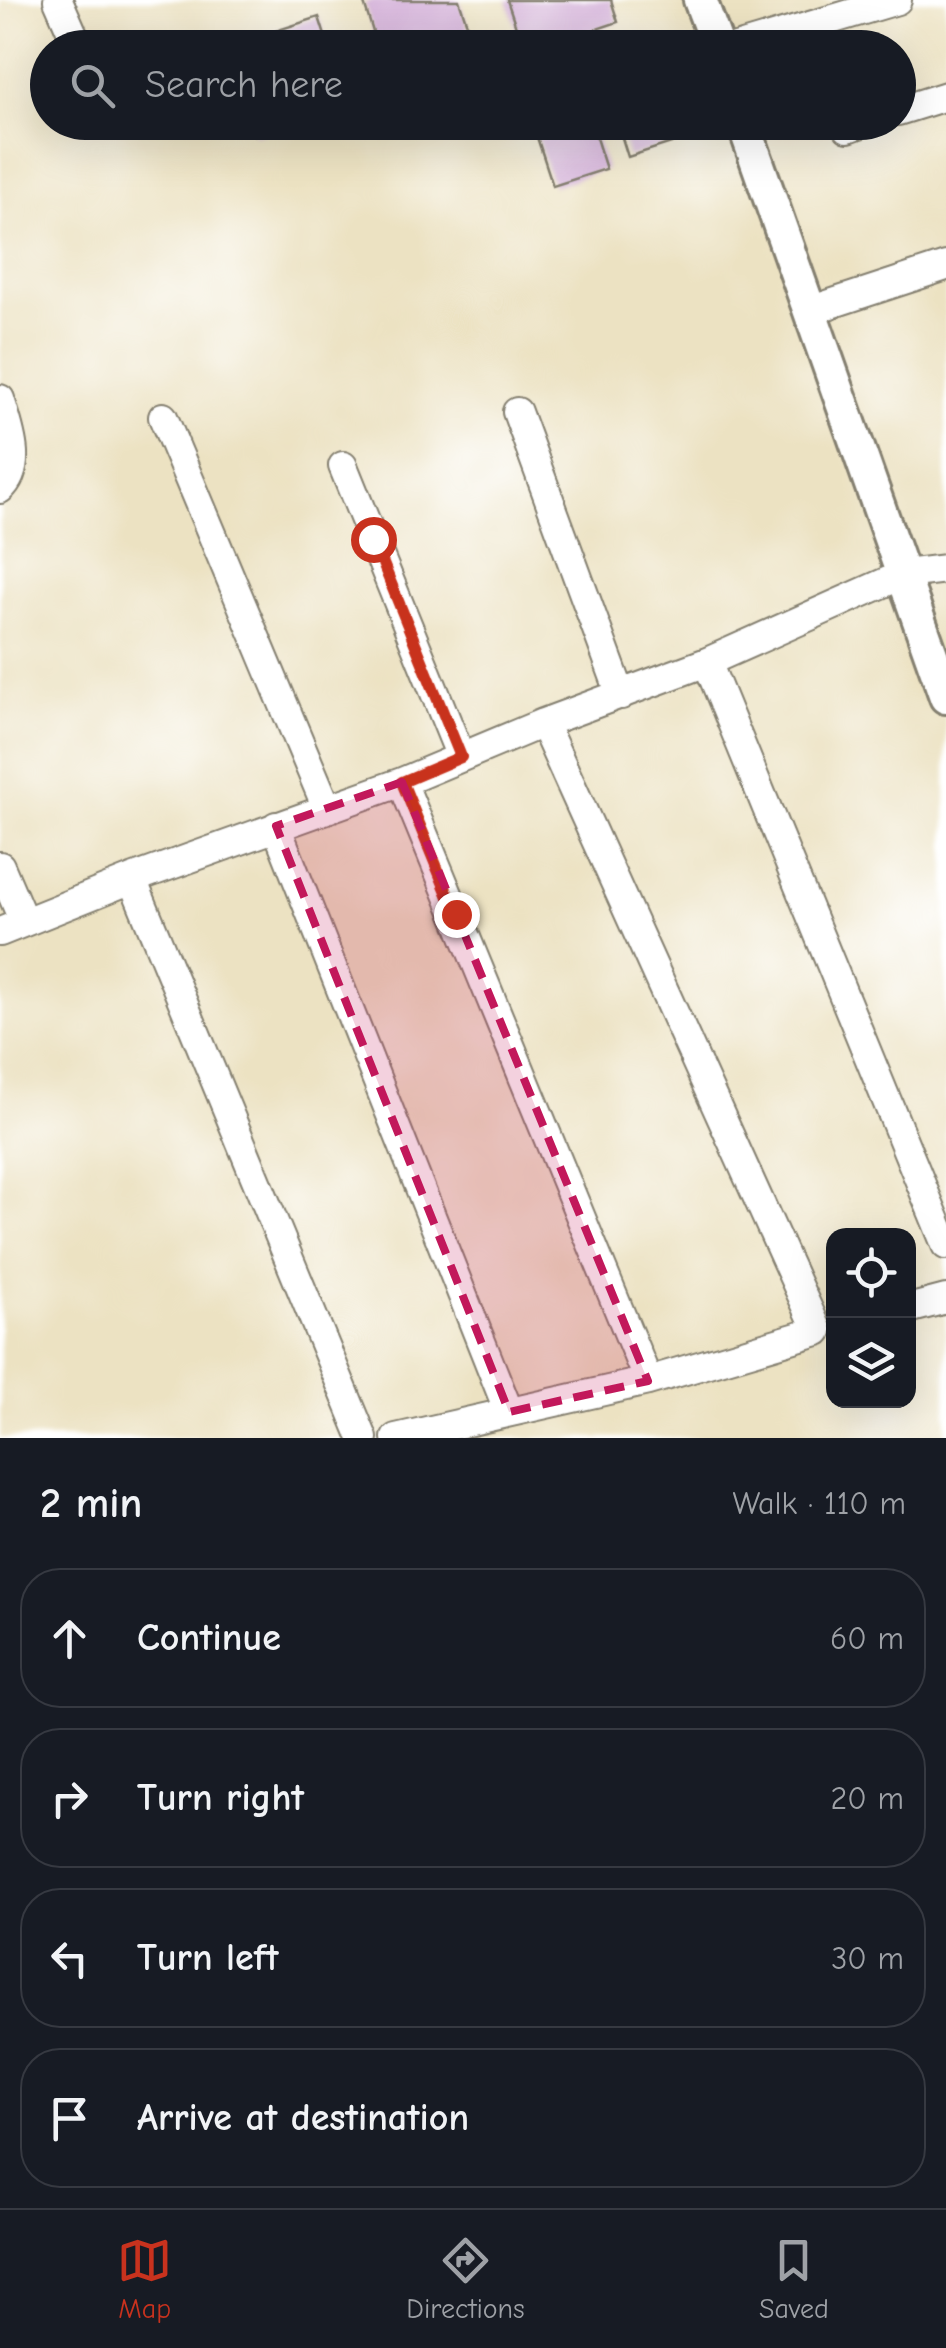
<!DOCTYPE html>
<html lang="en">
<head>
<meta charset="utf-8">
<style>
  body { margin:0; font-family:"Comic Neue",sans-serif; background:#20242c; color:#f1f3f6 }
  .controls { position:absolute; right:30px; bottom:30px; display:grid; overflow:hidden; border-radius:20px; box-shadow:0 10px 40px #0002 }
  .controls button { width:90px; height:90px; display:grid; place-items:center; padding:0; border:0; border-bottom:2px solid #363941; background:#171b24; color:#f1f3f6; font:50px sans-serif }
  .stop { position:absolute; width:30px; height:30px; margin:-22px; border:8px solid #c8321e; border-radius:50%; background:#fff }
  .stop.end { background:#c8321e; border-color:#fff; box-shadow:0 2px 10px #0008 }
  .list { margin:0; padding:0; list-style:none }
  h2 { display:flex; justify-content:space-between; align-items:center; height:130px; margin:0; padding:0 40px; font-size:42px }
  h2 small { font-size:32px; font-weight:400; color:#9ea1a6 }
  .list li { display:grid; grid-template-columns:65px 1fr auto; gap:30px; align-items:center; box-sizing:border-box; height:140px; margin:0 20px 20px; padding:0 20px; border:2px solid #363941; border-radius:40px }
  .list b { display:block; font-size:38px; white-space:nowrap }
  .list em { font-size:32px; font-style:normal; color:#9ea1a6 }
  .icon { flex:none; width:55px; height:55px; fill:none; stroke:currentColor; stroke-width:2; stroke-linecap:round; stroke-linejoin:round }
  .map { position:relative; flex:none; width:946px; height:1438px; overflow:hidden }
  .search { position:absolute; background:#171b24; box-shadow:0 10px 40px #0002; left:30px; right:30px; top:30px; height:110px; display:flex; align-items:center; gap:25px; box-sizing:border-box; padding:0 35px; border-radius:55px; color:#9ea1a6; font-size:38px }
  .sheet { height:770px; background:#171b24 }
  nav { display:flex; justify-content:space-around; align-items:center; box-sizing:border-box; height:140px; border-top:2px solid #363941; background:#171b24; font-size:28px; color:#9ea1a6 }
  nav a { display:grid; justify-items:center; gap:5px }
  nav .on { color:#c8321e }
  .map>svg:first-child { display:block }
  .building { fill:#d1acd6 }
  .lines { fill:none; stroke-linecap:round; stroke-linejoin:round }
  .minor-casing { stroke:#847f6f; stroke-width:32 }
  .tertiary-casing { stroke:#847f6f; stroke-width:38 }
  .minor { stroke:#fff; stroke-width:28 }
  .tertiary { stroke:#fff; stroke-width:32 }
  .route { stroke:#c8321e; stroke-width:12 }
  .marked { fill:#c2185b; fill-opacity:0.2; stroke:#c2185b; stroke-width:8; stroke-dasharray:20 12; stroke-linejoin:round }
</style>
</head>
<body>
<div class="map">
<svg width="946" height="1438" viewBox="0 0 946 1438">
  <rect width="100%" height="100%" fill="#fff"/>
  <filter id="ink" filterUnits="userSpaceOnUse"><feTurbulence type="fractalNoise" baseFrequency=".01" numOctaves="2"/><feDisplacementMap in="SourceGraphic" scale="20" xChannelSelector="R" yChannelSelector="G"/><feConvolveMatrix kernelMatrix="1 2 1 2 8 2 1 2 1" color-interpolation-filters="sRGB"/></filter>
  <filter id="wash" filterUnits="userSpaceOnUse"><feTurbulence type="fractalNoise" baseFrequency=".0048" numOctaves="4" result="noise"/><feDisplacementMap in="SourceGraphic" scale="40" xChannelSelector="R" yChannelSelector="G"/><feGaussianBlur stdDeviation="2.25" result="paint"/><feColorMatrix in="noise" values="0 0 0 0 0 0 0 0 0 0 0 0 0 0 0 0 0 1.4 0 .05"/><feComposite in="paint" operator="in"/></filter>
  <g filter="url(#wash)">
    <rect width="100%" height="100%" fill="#ece2c2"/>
    <g id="blocks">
      <path class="building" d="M374,0H459L475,48H378L364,3Z
        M507,0H611L618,22L540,48H523Z
        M319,17L329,48H225V47Z
        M652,38L655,48H626V47Z
        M251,122H291L292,123L255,135Z
        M532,122H591L606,169L553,186Z
        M617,122H679L684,139L628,157Z"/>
    </g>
  </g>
  <g filter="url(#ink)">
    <use href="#blocks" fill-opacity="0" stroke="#847f6f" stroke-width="2.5"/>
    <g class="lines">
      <g class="minor-casing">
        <path id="minor" d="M58,0L79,48
          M736,48L897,0
          M898,111L946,96
          M848,128L864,122
          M809,311L946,266
          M0,399C8,426 25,467 0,489
          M517,412L621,695
          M163,417L327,808
          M343,466L461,757
          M707,662L946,1245
          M402,782L648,1381
          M276,826L509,1412
          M0,866L24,922
          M132,879L363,1438
          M0,932L132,879L402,782L543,723L707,662L904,574L946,569
          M908,1309L946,1299
          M396,1438L648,1381L818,1331L543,723"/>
      </g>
      <g class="tertiary-casing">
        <path id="tertiary" d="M700,0L718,48
          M743,122L946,697"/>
      </g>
      <use href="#minor" class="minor"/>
      <use href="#tertiary" class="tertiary"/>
    </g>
  </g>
  <g class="lines" filter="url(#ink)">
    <path class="route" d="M373,539L461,757L402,782L456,914"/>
  </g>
  <path class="marked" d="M402,782L648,1381L509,1412L276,826Z"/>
</svg>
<div class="controls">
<button><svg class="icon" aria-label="locate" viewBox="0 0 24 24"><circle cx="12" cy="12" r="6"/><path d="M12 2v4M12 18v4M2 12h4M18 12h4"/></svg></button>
<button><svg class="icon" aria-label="layers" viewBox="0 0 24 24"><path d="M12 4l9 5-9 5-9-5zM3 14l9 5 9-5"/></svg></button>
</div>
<div class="stop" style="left:373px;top:539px"></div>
<div class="stop end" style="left:456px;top:914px"></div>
<div class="search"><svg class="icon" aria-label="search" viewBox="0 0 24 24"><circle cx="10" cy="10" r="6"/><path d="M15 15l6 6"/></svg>Search here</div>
</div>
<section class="sheet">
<h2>2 min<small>Walk · 110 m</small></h2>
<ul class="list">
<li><svg class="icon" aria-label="ahead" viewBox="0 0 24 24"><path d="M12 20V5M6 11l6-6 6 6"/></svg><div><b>Continue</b></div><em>60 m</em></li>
<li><svg class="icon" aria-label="right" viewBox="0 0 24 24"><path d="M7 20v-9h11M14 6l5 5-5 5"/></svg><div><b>Turn right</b></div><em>20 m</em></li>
<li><svg class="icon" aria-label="left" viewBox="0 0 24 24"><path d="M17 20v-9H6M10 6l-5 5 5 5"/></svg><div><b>Turn left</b></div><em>30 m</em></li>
<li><svg class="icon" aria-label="arrive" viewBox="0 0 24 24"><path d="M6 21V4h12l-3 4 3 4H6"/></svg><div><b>Arrive at destination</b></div></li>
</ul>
</section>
<nav>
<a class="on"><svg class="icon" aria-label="map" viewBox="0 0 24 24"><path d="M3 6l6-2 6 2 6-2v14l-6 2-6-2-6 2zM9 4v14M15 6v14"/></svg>Map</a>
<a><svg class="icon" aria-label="directions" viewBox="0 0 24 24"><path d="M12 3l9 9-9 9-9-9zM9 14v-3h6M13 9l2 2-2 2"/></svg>Directions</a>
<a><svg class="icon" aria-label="saved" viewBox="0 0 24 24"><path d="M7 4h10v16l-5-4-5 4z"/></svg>Saved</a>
</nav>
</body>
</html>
